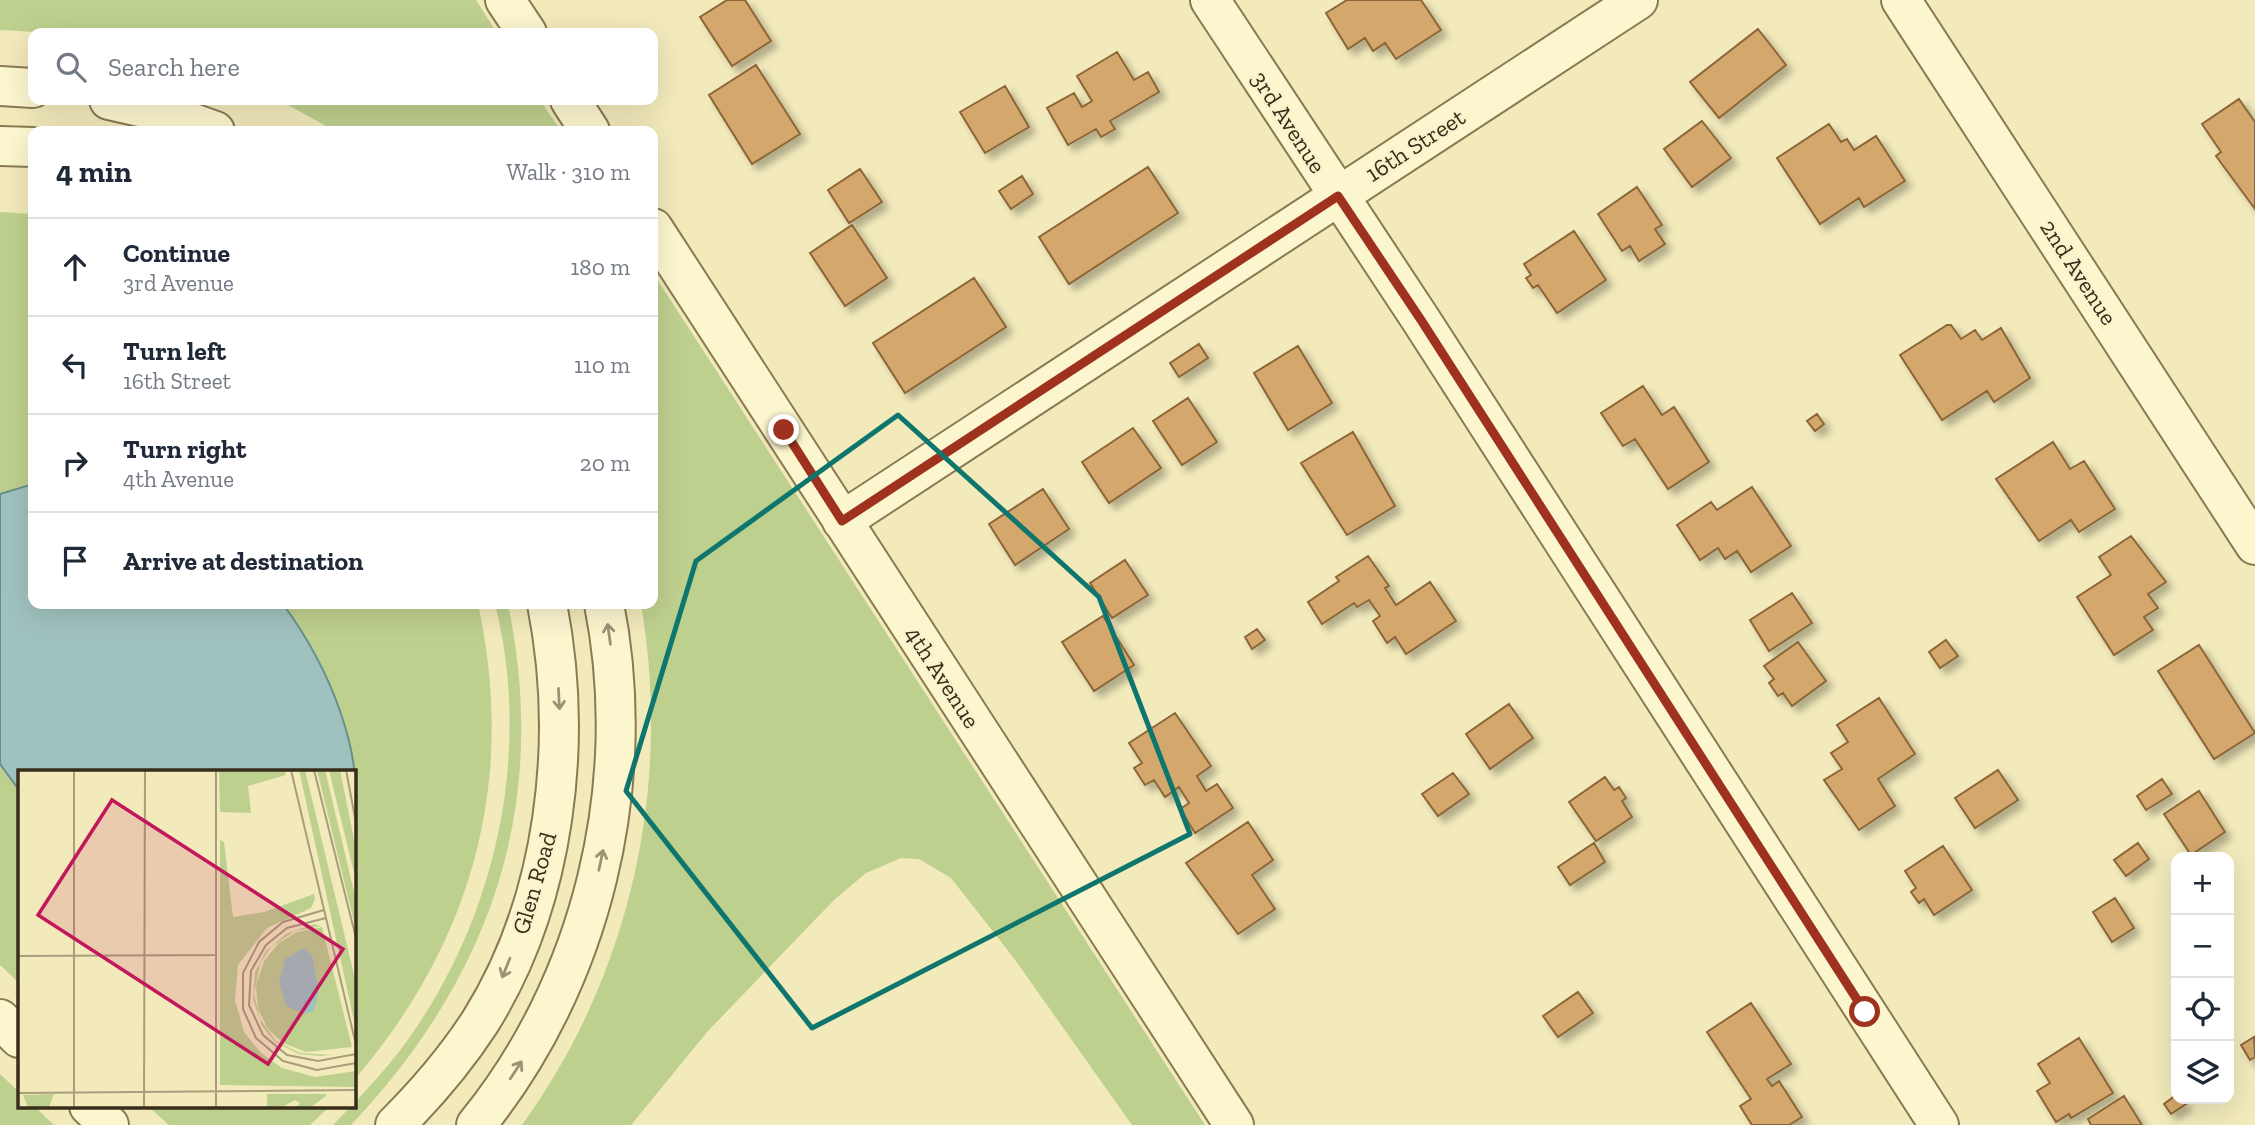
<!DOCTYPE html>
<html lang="en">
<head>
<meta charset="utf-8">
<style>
  body { margin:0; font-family:"Zilla Slab",serif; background:#f6f6f7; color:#1f2937 }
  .controls { position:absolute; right:21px; bottom:21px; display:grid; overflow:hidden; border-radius:14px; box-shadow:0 7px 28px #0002 }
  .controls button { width:63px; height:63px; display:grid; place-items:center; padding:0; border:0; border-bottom:2px solid #e0e1e3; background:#fff; color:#1f2937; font:35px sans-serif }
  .stop { position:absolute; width:21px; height:21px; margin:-16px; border:5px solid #9f321e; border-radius:50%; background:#fff }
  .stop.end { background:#9f321e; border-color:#fff; box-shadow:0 2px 7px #0008 }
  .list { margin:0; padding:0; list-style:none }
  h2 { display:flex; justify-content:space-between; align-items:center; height:91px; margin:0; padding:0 28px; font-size:30px }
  h2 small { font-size:23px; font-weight:400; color:#747a83 }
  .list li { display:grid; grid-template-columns:46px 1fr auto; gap:21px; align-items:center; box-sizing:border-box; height:98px; padding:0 28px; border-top:2px solid #e0e1e3 }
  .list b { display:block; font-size:26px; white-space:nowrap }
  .list p { margin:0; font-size:23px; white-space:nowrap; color:#747a83 }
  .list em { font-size:23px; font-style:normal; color:#747a83 }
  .icon { flex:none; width:38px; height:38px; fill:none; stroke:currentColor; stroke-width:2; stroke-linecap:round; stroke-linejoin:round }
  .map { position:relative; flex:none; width:2255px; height:1125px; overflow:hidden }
  .search { position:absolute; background:#fff; box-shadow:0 7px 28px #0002; left:28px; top:28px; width:630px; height:77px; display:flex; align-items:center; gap:18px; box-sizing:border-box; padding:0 24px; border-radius:14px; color:#747a83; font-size:26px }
  .panel { position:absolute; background:#fff; box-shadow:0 7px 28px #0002; left:28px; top:126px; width:630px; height:483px; border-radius:14px }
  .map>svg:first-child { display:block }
  .green { fill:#bed08e }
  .water { fill:#a0c2be; stroke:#66908d; stroke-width:2 }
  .building { fill:#d4a86d; stroke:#8c6637; stroke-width:2; filter:url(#shadow) }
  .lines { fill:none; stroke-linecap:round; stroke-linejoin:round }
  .minor-casing { stroke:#8a7a53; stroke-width:42 }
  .minor { stroke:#fcf6cf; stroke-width:38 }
  .oneway { stroke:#9a9274 }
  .route { stroke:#9f321e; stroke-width:9 }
  .marked { fill:none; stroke:#0f766e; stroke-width:5; stroke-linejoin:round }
  .labels { text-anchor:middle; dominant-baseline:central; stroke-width:5; stroke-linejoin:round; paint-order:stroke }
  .street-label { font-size:24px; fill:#382d1a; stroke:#f9f3cb }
  .inset-road { fill:none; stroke:#a89e7b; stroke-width:2 }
  .view { fill:#c2185b; fill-opacity:0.15; stroke:#c2185b; stroke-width:3.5 }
  .inset-edge { fill:none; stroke:#382d1a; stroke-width:3.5 }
</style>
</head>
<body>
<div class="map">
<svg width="2255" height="1125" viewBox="0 0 2255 1125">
  <defs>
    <filter id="shadow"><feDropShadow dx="6" dy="6" stdDeviation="3.5" flood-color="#0004"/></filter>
  </defs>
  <rect width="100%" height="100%" fill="#f2eabb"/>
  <path class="green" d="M0,0H476L497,33H55L0,30Z
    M279,100H540L561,131H335Z
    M0,212L33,214V604H478C517,782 472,943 354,1080V772H19V983L0,965Z
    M653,273L1205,1125H1132L1013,957L951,878L919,859L901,858L866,873L834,900L708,1031L631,1125H522C631,974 672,787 641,604H653Z
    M495,604H508C550,806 491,977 351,1125H333C363,1094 394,1062 418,1025C499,904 531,746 495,604Z
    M0,1074L19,1092V1106H34L54,1125H0Z
    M148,1106H330L310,1125H169Z"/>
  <path class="water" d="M33,484V604H283C327,664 366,751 354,827V772H19V790L0,764V494Z"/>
  <path class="building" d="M727,0H745L771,41L732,66L700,17Z
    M1347,0H1421L1441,30L1396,59L1385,43L1373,51L1365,38L1348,49L1326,13Z
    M1758,29L1786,65L1719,118L1690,82Z
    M1117,52L1134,80L1148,72L1159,92L1110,121L1115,129L1101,137L1096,129L1068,145L1047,108L1074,93L1082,107L1092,101L1077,76Z
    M756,65L800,134L752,164L709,95Z
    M1005,86L1029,127L985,153L960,112Z
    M2239,99L2255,122V209L2216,156L2221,152L2202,124Z
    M1702,121L1731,158L1692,187L1664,149Z
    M1829,124L1841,142L1847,139L1854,150L1876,136L1905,181L1864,207L1859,198L1820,224L1777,158Z
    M1148,167L1178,213L1069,284L1039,237Z
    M860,169L882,202L849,223L828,190Z
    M1022,176L1033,194L1011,209L999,191Z
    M1637,187L1662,225L1655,229L1665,244L1639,261L1630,246L1622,251L1598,214Z
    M852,225L887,278L845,306L810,253Z
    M1574,231L1606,280L1557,313L1538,285L1533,288L1526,278L1531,275L1524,264Z
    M974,278L1006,327L905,393L873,343Z
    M1947,325H1951L1961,339L1975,330L1982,340L2001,328L2030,378L1994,402L1987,391L1942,420L1900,355Z
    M1199,344L1208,358L1179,377L1170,363Z
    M1298,346L1332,403L1288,430L1254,373Z
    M1643,386L1662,415L1674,407L1709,462L1668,489L1635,439L1623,446L1601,413Z
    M1188,398L1217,442L1182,465L1153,421Z
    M1817,414L1824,424L1815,431L1807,421Z
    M1133,428L1161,468L1109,503L1082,462Z
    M1353,432L1395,506L1347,535L1301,463Z
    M2053,442L2070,469L2084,461L2115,509L2079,532L2071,520L2039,541L1996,479Z
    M1752,487L1791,546L1751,572L1737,551L1725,559L1718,548L1700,560L1677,525L1711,502L1717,510Z
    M1043,489L1069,529L1015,565L989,524Z
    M2131,536L2166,582L2148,594L2158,608L2144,617L2153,630L2114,655L2077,597L2111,575L2099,557Z
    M1368,556L1389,586L1385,588L1396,605L1430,582L1456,621L1406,654L1395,637L1387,643L1373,621L1380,616L1369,600L1357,607L1354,603L1322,624L1308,602L1339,581L1336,577Z
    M1125,560L1148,595L1112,618L1090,583Z
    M1792,593L1812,623L1769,651L1750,620Z
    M1103,616L1134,665L1094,691L1062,642Z
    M1257,629L1265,640L1252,649L1245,637Z
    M1946,640L1958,656L1940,668L1929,652Z
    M1798,642L1826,681L1792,706L1783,693L1778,696L1769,683L1774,679L1764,666Z
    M2199,645L2255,733L2214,759L2158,671Z
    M1879,698L1915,754L1878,779L1895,806L1859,830L1824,780L1842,769L1831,753L1848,742L1837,725Z
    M1509,704L1533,738L1490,769L1466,734Z
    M1175,713L1211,766L1197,776L1206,791L1217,784L1233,808L1195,833L1180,809L1189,803L1179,787L1165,797L1154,780L1145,785L1134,768L1142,763L1129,743Z
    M1998,770L2018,800L1975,828L1955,798Z
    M1453,773L1469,794L1438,816L1422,794Z
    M1605,777L1614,790L1619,787L1626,798L1622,801L1632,817L1596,841L1569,802Z
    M2162,779L2172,794L2146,810L2137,796Z
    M2199,791L2225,832L2191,855L2164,814Z
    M1248,822L1273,860L1252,875L1275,909L1238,934L1186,863Z
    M1594,843L1605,862L1570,885L1558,867Z
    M2138,843L2149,859L2126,876L2114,860Z
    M1943,846L1972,890L1934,915L1924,899L1919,903L1911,892L1916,888L1905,871Z
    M2115,898L2134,928L2112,942L2093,912Z
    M1578,992L1593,1013L1558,1037L1543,1016Z
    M1751,1003L1791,1064L1767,1079L1772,1086L1779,1081L1802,1117L1789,1125H1752L1740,1106L1751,1099L1707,1032Z
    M2254,1037L2255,1057L2250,1060L2241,1045Z
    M2079,1038L2113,1093L2071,1118L2069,1114L2056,1122L2037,1091L2050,1083L2038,1064Z
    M2176,1095V1099H2182L2186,1104L2171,1114L2164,1104Z
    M2124,1096L2142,1125H2091L2088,1119Z"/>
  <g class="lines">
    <g class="minor-casing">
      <path id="minor" d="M505,0L527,33
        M1210,0L1421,320L1939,1125
        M1901,0L2255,545
        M0,86L33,88
        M109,100L162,112L215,131
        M570,100L590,131
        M0,146L33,147
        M653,228L1234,1125
        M842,521L1638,0
        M0,1019L19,1038
        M89,1106L109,1125
        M395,1125C427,1093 456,1059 480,1022C556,901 574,741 547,604
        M476,1125C592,983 640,784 604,604"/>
    </g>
    <use href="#minor" class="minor"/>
  </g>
  <defs><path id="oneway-shaft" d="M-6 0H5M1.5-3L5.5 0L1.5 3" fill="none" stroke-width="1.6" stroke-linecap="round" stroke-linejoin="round" transform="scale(1.75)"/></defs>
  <g class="oneway">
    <use href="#oneway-shaft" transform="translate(609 634) rotate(-98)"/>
    <use href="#oneway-shaft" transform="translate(559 699) rotate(87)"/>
    <use href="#oneway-shaft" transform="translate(601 860) rotate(-78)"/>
    <use href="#oneway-shaft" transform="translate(506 968) rotate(112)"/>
    <use href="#oneway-shaft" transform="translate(516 1070) rotate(-57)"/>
  </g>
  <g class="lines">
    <path class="route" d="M784,430L842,521L1338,196L1421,320L1865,1012"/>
  </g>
  <path class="marked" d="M898,415L1099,597L1190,834L812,1028L626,791L696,561Z"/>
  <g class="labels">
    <g class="street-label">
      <text transform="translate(1289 122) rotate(57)">3rd Avenue</text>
      <text transform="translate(1415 145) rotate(-33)">16th Street</text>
      <text transform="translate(2079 272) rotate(57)">2nd Avenue</text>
      <text transform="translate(943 677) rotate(57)">4th Avenue</text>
      <text transform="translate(534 883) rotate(-74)">Glen Road</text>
    </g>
  </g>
  <g transform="translate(18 770)">
    <rect width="338" height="338" fill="#f2eabb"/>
    <path d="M201,0H267L268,5L230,16L233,43L202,42ZM281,0H287L338,213V260ZM299,0H307L338,130V160ZM311,0H322L338,79V111ZM202,70L206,72L215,147L246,142L296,124L297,129L293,138L249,158L220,195L217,230L226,262L243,283L264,298L297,307L338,301V317L202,315ZM296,154L303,156L277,161L253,177L242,194L236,224L242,249L258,271L282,283L314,285L303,286L281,284L257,272L244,256L235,229L237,202L248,181L268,164ZM304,157L334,277L288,282L265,273L250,259L240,239L238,215L246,191L261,173L279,162ZM36,324L31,337H10L5,325ZM249,324H308V326L293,337H279L282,333L277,330L264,337H249Z" fill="#bed08e"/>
    <path d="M286,178L294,185L301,220L296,241L287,244L268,236L261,212L267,189Z" fill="#a0c2be"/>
    <path class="inset-road" d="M198,0V337M273,0L338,275M296,0L338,168M328,0L338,53M306,140L265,152L241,172L225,203V239L238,268L265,291L299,300L338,293M308,148L269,158L248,175L233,201L231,235L245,265L269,285L300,291L338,284M0,186L199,185M0,323L338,320M56,337V0M126,337L127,0"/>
    <path class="view" d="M94,30L325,179L250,294L20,145Z"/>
    <rect width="338" height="338" class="inset-edge"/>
  </g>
</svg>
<div class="controls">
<button>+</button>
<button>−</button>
<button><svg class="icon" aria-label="locate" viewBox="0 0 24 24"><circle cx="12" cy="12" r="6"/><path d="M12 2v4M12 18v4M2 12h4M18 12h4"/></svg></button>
<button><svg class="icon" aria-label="layers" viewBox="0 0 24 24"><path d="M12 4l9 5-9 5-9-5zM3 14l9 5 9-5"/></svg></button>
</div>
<div class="stop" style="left:1865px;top:1012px"></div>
<div class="stop end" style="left:784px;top:430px"></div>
<div class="search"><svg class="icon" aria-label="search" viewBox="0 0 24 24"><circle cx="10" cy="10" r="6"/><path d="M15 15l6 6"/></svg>Search here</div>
<section class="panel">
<h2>4 min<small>Walk · 310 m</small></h2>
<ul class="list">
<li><svg class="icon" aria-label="ahead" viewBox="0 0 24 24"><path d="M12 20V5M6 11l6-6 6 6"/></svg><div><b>Continue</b><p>3rd Avenue</p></div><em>180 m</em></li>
<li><svg class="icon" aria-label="left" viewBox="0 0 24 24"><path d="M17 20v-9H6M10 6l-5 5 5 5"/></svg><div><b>Turn left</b><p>16th Street</p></div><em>110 m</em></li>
<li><svg class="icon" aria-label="right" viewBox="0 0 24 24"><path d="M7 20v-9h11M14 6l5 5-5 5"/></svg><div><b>Turn right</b><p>4th Avenue</p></div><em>20 m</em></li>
<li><svg class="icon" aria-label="arrive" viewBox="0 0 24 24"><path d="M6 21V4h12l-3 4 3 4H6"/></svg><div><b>Arrive at destination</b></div></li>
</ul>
</section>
</div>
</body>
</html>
